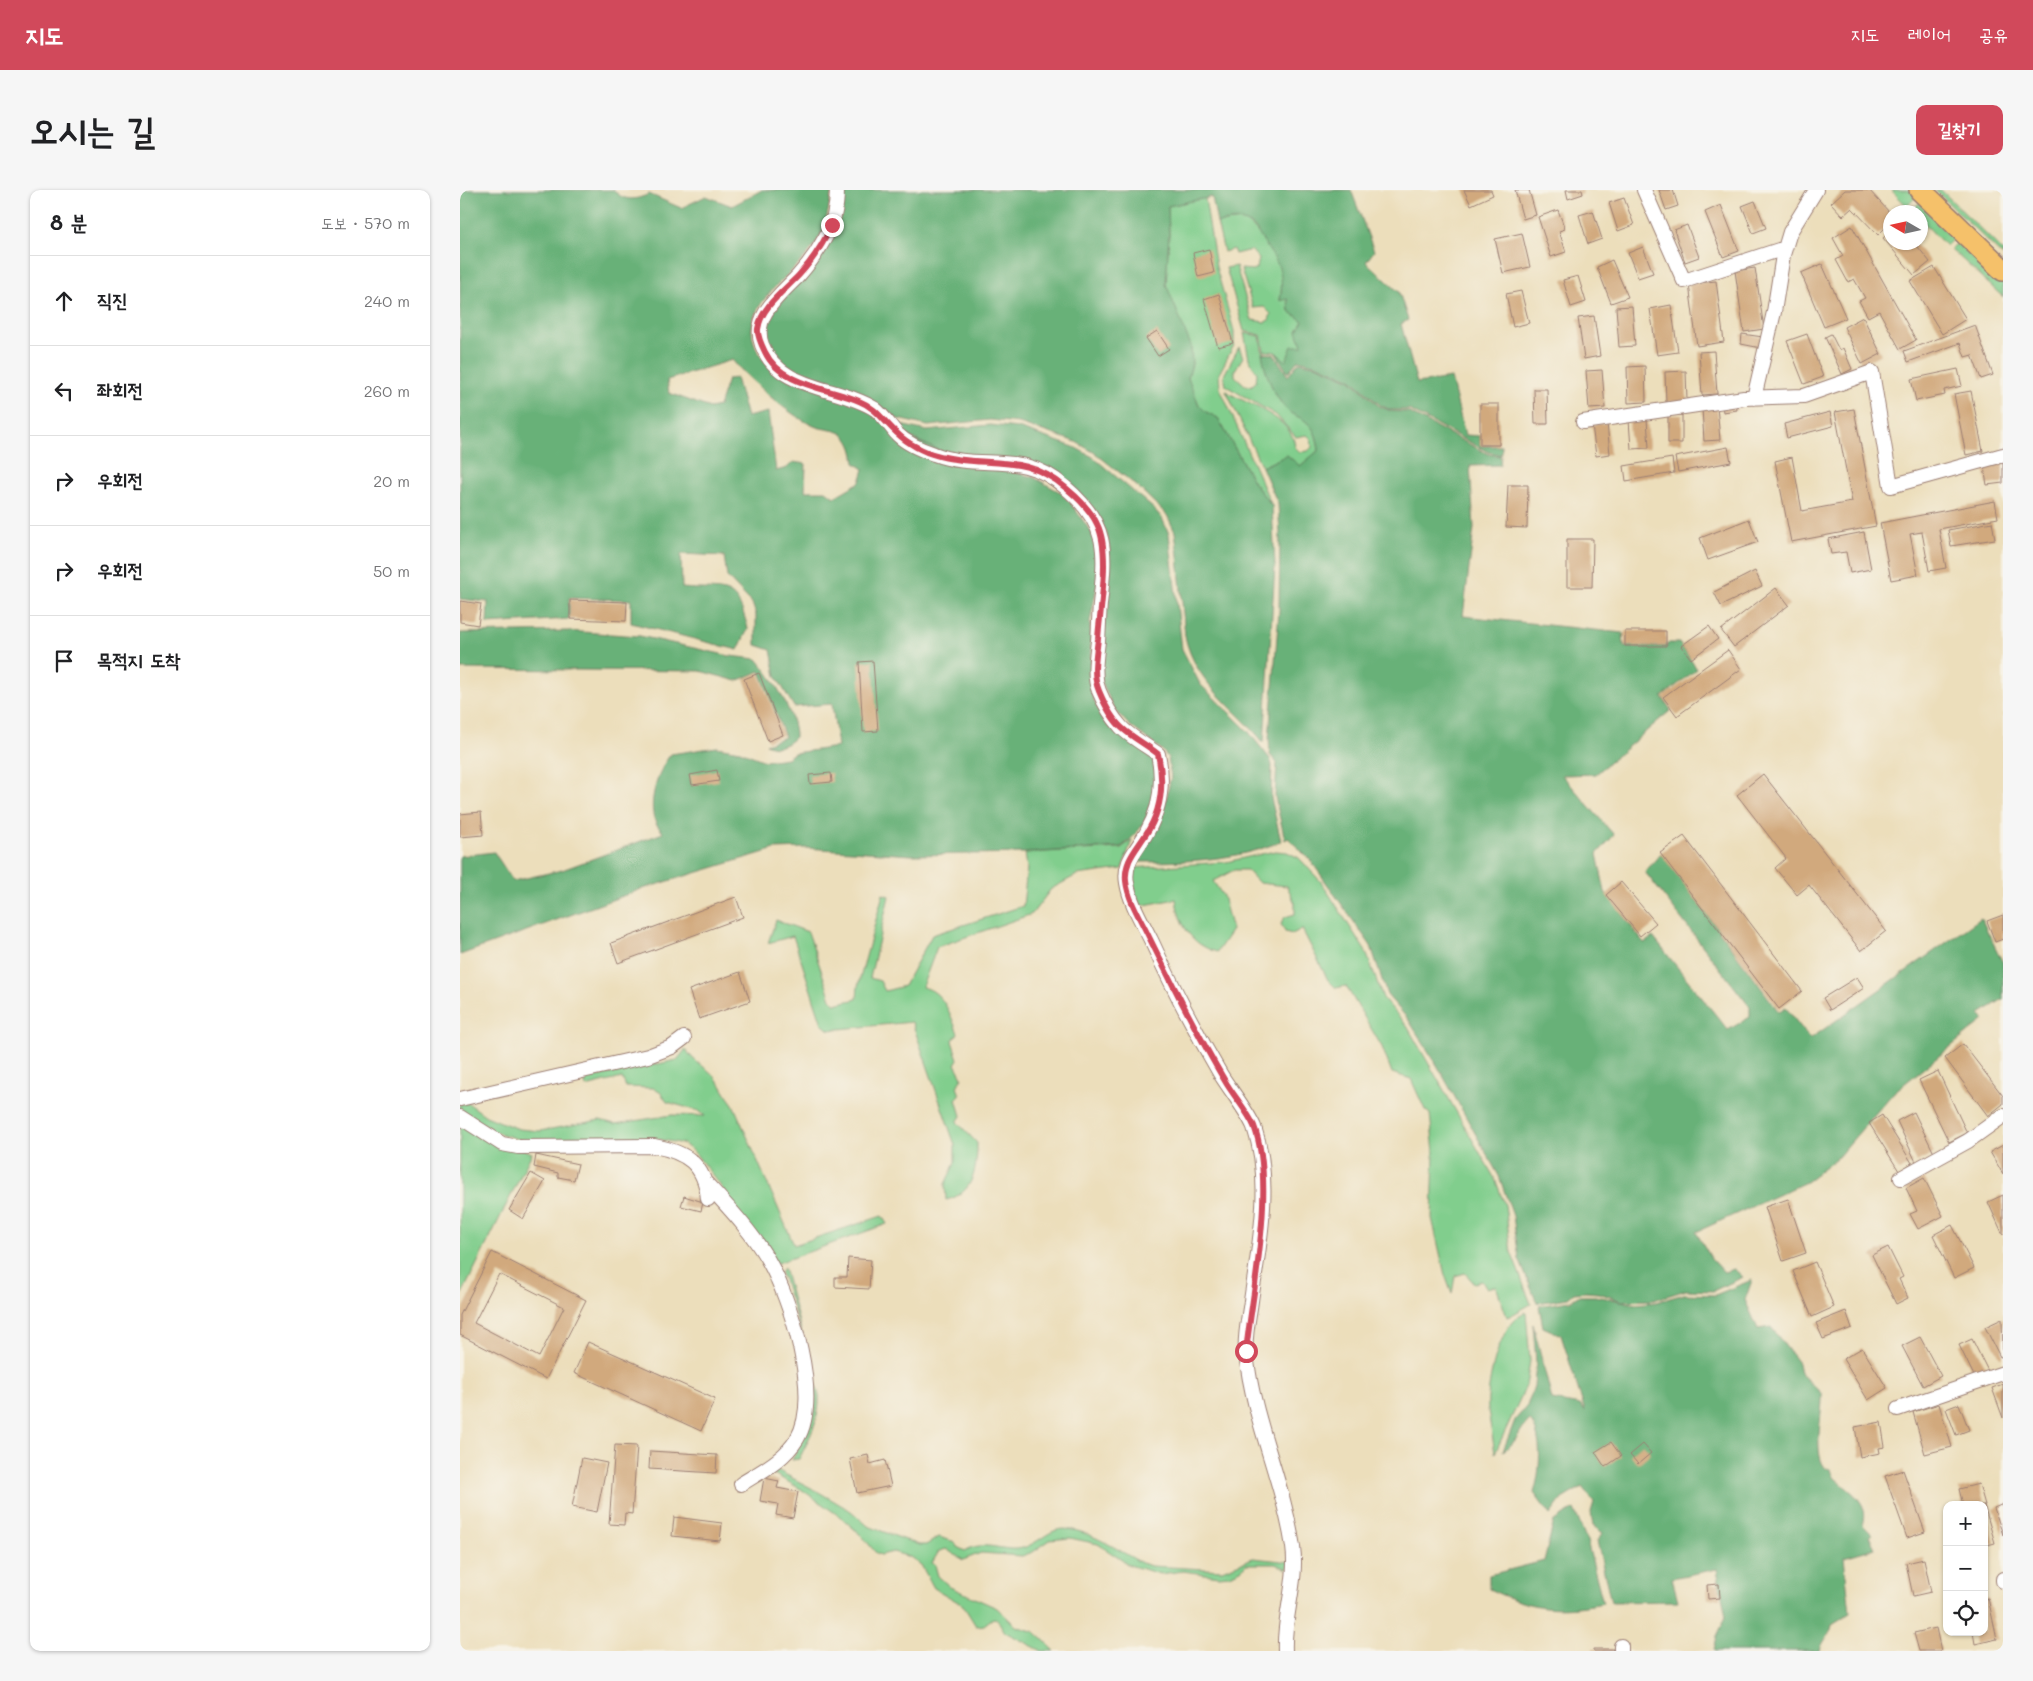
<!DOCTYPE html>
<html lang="ko">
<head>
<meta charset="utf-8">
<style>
  body { margin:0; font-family:Mali,"Poor Story",sans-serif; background:#f6f6f6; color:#202124 }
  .controls { position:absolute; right:15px; bottom:15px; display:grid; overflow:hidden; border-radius:10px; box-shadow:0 1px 4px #0004 }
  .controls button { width:45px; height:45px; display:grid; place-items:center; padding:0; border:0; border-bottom:1px solid #e0e0e0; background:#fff; color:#202124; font:25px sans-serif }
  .compass { position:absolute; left:1423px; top:15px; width:45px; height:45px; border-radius:50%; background:#fff; box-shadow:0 1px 4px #0004; rotate:279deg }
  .stop { position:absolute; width:15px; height:15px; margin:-11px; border:4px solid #d1495b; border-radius:50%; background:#fff }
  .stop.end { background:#d1495b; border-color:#fff; box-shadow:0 1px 5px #0008 }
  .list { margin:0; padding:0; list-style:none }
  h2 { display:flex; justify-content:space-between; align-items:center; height:65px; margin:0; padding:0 20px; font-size:21px }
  h2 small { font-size:16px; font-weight:400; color:#757577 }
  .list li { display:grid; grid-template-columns:32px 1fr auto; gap:15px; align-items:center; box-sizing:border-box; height:90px; padding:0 20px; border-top:1px solid #e0e0e0 }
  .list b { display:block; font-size:19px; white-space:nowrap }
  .list em { font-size:16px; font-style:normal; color:#757577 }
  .icon { flex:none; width:28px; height:28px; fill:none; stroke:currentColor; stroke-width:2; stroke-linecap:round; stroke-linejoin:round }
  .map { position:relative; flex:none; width:1543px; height:1461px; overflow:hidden; border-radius:10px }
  header { display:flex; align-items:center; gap:30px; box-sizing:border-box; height:70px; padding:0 25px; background:#d1495b; color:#fff }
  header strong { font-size:24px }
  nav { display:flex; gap:28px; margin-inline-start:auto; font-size:18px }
  .intro { display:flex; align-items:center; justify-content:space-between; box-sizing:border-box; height:120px; padding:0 30px }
  h1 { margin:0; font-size:35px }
  .button { padding:12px 22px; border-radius:10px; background:#d1495b; color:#fff; font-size:18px; font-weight:700 }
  main { display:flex; gap:30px; padding:0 30px }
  aside { flex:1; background:#fff; border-radius:10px; box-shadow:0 1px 4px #0004 }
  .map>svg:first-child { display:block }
  .green { fill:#81ce8d; stroke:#66765c }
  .forest { fill:#68b178; stroke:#596852; fill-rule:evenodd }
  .building { fill:#d1a97d; fill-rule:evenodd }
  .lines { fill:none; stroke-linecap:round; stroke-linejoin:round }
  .minor-casing { stroke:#9b7e73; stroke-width:16 }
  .primary-casing { stroke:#9b7e73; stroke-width:24 }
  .minor { stroke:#fff; stroke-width:14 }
  .primary { stroke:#f5c16b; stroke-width:21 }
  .route { stroke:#d1495b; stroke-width:6 }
</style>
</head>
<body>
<header>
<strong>지도</strong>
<nav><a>지도</a><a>레이어</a><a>공유</a></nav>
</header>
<div class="intro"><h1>오시는 길</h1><a class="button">길찾기</a></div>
<main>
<aside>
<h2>8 분<small>도보 · 570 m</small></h2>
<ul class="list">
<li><svg class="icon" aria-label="ahead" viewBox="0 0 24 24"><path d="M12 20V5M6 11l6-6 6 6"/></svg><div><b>직진</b></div><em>240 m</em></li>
<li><svg class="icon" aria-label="left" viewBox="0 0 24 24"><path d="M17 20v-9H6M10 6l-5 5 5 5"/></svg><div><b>좌회전</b></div><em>260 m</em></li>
<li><svg class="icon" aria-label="right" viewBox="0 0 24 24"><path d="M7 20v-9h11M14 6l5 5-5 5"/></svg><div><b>우회전</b></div><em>20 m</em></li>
<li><svg class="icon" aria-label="right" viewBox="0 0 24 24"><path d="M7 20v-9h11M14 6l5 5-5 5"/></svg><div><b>우회전</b></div><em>50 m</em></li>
<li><svg class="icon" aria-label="arrive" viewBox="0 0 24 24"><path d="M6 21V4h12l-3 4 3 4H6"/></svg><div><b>목적지 도착</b></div></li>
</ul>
</aside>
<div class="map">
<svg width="1543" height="1461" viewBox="0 0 1543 1461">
  <rect width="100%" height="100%" fill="#f7f3e8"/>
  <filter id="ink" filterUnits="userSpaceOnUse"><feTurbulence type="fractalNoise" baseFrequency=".02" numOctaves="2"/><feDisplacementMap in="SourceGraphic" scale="10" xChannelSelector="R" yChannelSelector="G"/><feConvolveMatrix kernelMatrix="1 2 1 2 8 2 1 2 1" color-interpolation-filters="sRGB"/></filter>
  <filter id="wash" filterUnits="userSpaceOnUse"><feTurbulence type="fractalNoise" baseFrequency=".0096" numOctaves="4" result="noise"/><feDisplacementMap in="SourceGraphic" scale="20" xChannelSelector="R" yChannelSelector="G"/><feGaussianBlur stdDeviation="1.12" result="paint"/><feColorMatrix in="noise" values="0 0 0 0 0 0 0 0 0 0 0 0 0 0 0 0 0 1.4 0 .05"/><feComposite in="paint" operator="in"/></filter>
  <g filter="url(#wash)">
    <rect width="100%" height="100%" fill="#ecdebb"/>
    <path class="green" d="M1431,0H1449L1456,7L1447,16Z
      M1475,0H1481L1543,61V66Z
      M745,8L756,77L774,141V155L759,184L760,198L812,316L794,293L758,228L746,222L739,215L728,188L732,173L706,94L709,44L708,16Z
      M1461,11L1495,47L1486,56L1461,30L1460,22L1451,21Z
      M783,30C794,33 818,68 821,79C824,89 821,100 820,110L828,109L829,121L844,131L843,156L826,171L815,162L804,161L801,145L784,141L766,78L776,76L792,130L805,132L809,130L811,124L804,117L793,118L781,79L792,80L797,78L799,69L791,60L775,64L773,59L764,62L757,33Z
      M1500,50L1543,91V107L1491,59Z
      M784,143L800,146C804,173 808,196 825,218C830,224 835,225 841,228C855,234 857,248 859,260L840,277L827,265L802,277L766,201C787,215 833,227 835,257L840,262L848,261L852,257L851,249L847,245L836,247L816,225L766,196L764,185L779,157L783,167L775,180V186L785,195L791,196L796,192L797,183L789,169Z
      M672,650L662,679L617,685L591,699L572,724L477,757L462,797C484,801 490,825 498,843L492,851L498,869L495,874L502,887L497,897L500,905L496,909L501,926L497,932L517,953C517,978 514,1004 486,1010L485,994L495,973V955L452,832L369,840L362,834L333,746L308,753L316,730L348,742L371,809L375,814L397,809L398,796L423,704L429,706L410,788L420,791L425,801L444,796L472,745L563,716L567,678L565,663L661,658Z
      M815,661L827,662L839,668L862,693L906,762L923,808L947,836L1035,989L1045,1015L1051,1062L1071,1114L1050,1126L1047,1127L1036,1096L1026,1098L1022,1091L1014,1093L1005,1083L995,1086L992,1104L985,1085L972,1028L974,962L970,924L965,920L951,889L932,883L922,857L886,796L876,798L868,790L842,739L832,744L825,742L821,734L825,727L835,724V713L827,696L799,693L787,680H774L753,691L763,706L772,740L757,762C731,755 719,734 716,709L679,716L673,697L672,678L766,672Z
      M226,859C233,873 246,876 255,887C262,895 266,906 273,914L334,1055L422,1026L427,1034L315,1074L257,991L235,963L224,954L192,948L68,952L35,942L0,919V914L8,913L26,926L43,933L59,939L80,941L140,930L155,934L212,925L245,926L239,921L207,912L201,903L193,898L166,897L162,888L126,897L124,889L217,870Z
      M0,932L72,963L0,1108Z
      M324,1078L359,1206C360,1229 349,1249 339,1269L332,1270C341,1253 354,1232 355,1213C357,1185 333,1119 324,1090L320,1082Z
      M1066,1122L1070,1171L1066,1196L1035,1263C1033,1249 1030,1235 1028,1220C1026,1197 1037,1149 1053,1131C1056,1128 1062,1125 1066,1122Z
      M315,1279L357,1301L391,1321L408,1336L459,1355H466L479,1347L495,1352L497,1357L505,1361C522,1350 539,1360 557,1359C571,1358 582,1346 594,1341C618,1331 662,1363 682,1373L691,1376L762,1380L793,1368L830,1372L828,1379L815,1374H786L781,1380L769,1385L759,1386L723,1381L700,1384L669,1375L638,1354L610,1348L590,1350L573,1362L562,1366L521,1363L503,1370L486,1359L479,1361L472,1373L475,1375L478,1386L490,1397L537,1418L556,1436L575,1442L595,1461H582L545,1442L537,1429L533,1428L524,1435L516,1436L503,1415L474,1398L461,1375L450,1367L433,1362L421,1365L416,1363L403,1347L382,1328L341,1299L312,1283Z"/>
    <path class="forest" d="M0,0H154C163,12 177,10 189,4L221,18L246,6L272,16L302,0H372C368,21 366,40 353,57C327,94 264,122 306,173L401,214L427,236L515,278L550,281L573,287L600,302L610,312L636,349L637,395L630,432L632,505L636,515L696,570C696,581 697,594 695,605C693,624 676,647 661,657L565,663L452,665L346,658L315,659L182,699L0,765V666L34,662L53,691L102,680L203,643C201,639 196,635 195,631C187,612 199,578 211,564L257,557L280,561L305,571L327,568L334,563L378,557L372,514L334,517L316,486L311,460L296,455V425L292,413L267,387L264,366L221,364L222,398C264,402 276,390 288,439L278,460L171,433V410L109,408V429L27,434L28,412L0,409ZM272,170C292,192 327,224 354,236C363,240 377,239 384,245C392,253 394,263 395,273L404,279L400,292L374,307L366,301H345L346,274L333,272L327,278L316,281L308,222L287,227L276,188L268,189L259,216L250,218L209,203L207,190Z
      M381,0H891L914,61L906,72L939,102L948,130L941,134L957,193L991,188L1005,245L1020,246V256H1042L1041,265L1028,262L949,220H931L920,215L891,189L858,175L838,170L828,183L815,162L826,171L832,156H842L837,141L843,131L829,121L828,109L820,111C826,72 813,71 797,41C787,26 773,31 757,33L752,7L708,16L709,44L706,94L731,156L732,174L728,188L739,215L746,222L758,228L794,293L812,316L815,376L804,553C776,518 735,494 725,446L718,366L715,342L707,325L678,297L635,263L616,252L559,233L530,230L468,236L438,229L418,218L333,182L310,163L302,139L311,125L347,79Z
      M802,163L814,164L828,186L839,172L858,176L891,190L919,216L931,221L948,222L1028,264L1041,266L1040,275L1010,276L1014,338L1003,426L1163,443L1164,457H1207V453H1219L1237,479L1202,507L1211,520L1136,584L1102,585L1154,645L1137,664L1145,702L1184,753L1193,747L1268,840L1290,827V817L1185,682L1201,663L1319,822L1326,818L1350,849L1521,728L1543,773V809L1520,824L1524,830L1434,902L1377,968L1346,992L1236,1042L1251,1068L1264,1082L1274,1079L1283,1087L1253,1101L1226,1100L1194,1110L1162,1111L1139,1103L1125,1102L1114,1103L1108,1108L1077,1113L1059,1069L1053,1026L1039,986L977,875L948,829L927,805L911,756L851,671L828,648L825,650L815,607L817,573L810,565L809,548L819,421L820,343L818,314L802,277L827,265L840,276L859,260C857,247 855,238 844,230C838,226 833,226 827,220C813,205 805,183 802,163Z
      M436,234L467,241L530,235L558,238L614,257L633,267L694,319L702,328L709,344L722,459L740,494L788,541L810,569L812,575L811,608L821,651C778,671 722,672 675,672L695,642L706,610L711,586L708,568L702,560L668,534L654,519L641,490L649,357L646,342L637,326L604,288L497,267L453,250Z
      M107,441L180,446L270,466L297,469C312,486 336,525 335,547C327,555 317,560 306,554L325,547L300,481L277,491L240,481L0,479V443Z
      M1292,1090L1285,1110L1298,1139L1311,1137L1338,1173L1340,1183L1362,1204C1363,1222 1353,1261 1364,1276C1368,1281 1366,1276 1371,1280C1372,1282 1373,1285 1374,1287C1388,1301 1411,1311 1403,1335L1412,1344L1409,1346L1415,1358L1384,1367L1390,1423L1372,1434C1371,1446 1362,1450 1360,1461H1254L1257,1446L1266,1427L1257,1379L1212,1388L1218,1411L1151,1412L1137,1351L1143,1343L1133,1336L1131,1322L1134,1312L1122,1297L1102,1309L1090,1325L1074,1303C1080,1283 1084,1248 1070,1230C1057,1242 1059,1251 1043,1261L1055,1230L1067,1216L1074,1196L1076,1172L1073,1134L1092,1210L1120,1215L1125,1221L1101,1145L1083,1137L1079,1116L1110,1111L1118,1106H1136L1176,1114L1196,1112L1224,1104L1255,1105Z
      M1114,1319L1127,1351L1143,1413C1097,1422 1071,1419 1029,1399V1385L1084,1371L1094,1331Z"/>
    <g id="blocks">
      <path class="building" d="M1004,0H1031L1033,5L1011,15Z
        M1055,0H1069L1076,25L1063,29Z
        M1106,0H1122L1123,4L1108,9Z
        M1199,0H1213L1218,16L1206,20Z
        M1385,0H1409L1430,23V33L1418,45L1392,18L1383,26L1371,13Z
        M1164,8L1174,35L1158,41L1149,13Z
        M1295,11L1306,38L1293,43L1282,16Z
        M1261,15L1279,61L1263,67L1245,22Z
        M1098,20L1105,39L1099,41L1106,62L1091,67L1078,27Z
        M1133,21L1142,49L1128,54L1119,25Z
        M1227,35L1239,67L1225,72L1214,40Z
        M1392,36L1456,150L1440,159L1419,121L1408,127L1399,111L1405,108L1394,89L1388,92L1376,70L1383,66L1373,48Z
        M1430,42V52H1454L1470,72L1454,85L1423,48Z
        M1062,43L1070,77L1043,83L1035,49Z
        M1183,57L1193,83L1178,88L1168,63Z
        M749,59L754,83L738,87L733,63Z
        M1152,70L1168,107L1151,113L1137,77Z
        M1362,74L1386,128L1364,137L1341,83Z
        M1474,77L1506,129L1482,144L1450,91Z
        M1295,78L1304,139L1284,142L1275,81Z
        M1118,86L1126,112L1111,117L1103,90Z
        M1256,91L1264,152L1237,156L1229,94Z
        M1061,101L1069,133L1053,137L1046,104Z
        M759,104L773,153L758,157L744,109Z
        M1211,115L1218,162L1197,165L1190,119Z
        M1172,116L1175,156L1159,157L1156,117Z
        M1134,126L1140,166L1124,169L1118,128Z
        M1403,127L1421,164L1402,174L1384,137Z
        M1515,135L1533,185L1521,189L1512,165L1505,167L1500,153L1448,172L1444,161Z
        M697,141L709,159L698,166L686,148Z
        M1282,144L1303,147L1301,158L1281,154Z
        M1347,144L1363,187L1344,194L1327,151Z
        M1371,144L1379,160L1383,158L1392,179L1382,184L1365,147Z
        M1254,161L1257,204L1242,205L1239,162Z
        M1185,176L1186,212L1168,213L1167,177Z
        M1498,179L1502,196L1484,200L1485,205L1456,211L1451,189Z
        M1142,180L1145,218L1129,219L1126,181Z
        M1226,181L1227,211L1206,212L1205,182Z
        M1074,199H1087L1088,234H1075Z
        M1511,201L1523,261L1506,265L1494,204Z
        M1276,212L1277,220L1263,222L1262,214Z
        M1020,214H1039V255H1020Z
        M1257,216L1260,250L1244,251L1242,218Z
        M1394,219L1416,336L1331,352L1315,271L1332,267L1342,321L1392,312L1375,222Z
        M1370,222L1373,236L1327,248L1324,234Z
        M1208,225H1222V253H1208Z
        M1187,229L1189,258L1171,259L1169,230Z
        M1147,233L1150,264L1136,266L1132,235Z
        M1268,257L1271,272L1218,282L1215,267Z
        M1212,268L1214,283L1166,291L1164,276Z
        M1543,273V293L1527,295L1524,277Z
        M1048,295H1068L1067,338L1046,337Z
        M1535,311L1538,328L1479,339L1486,378L1469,381L1462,342L1450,344L1458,385L1431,390L1420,333Z
        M1289,329L1298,352L1248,370L1240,348Z
        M1532,332L1535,349L1491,356L1488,340Z
        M1404,342L1411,379L1390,383L1386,362L1371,364L1368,349Z
        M1107,349H1133L1132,397H1107Z
        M1295,381L1302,396L1261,416L1254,402Z
        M1316,398L1329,415L1274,457L1261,440Z
        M110,410L167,412L166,431L110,429Z
        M0,411L21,414L18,435L0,432Z
        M1249,436L1258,449L1231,469L1221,456Z
        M1165,441H1206V456H1165Z
        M1268,460L1281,479L1217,526L1203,507Z
        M413,471L418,541L403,542L399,472Z
        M299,483L323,545L308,551L284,489Z
        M257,580L259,591L232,595L230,585Z
        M371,583L372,592L350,594L349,585Z
        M1303,584L1426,741L1401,761L1349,695L1337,705L1315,678L1326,668L1277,605Z
        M21,622L23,645L0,647V624Z
        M1224,646L1342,801L1319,819L1200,663Z
        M1161,692L1196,733L1180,746L1146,705Z
        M276,707L283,727L158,773L151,753Z
        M1543,725V749L1535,752L1527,731Z
        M280,782L290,811L239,829L229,800Z
        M1397,787L1404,798L1370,820L1363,808Z
        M1503,854L1543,906V914L1528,926L1485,868Z
        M1478,881L1507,943L1489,952L1459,890Z
        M1454,922L1474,963L1456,972L1437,931Z
        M1422,925L1452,973L1439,981L1409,933Z
        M1543,955V984L1530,962Z
        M76,965L118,974L114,990L98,987V983L74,977Z
        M71,983L85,991L63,1029L49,1020Z
        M1464,988L1483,1026L1458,1039L1450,1024L1457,1021L1446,998Z
        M1543,1005V1045L1528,1012Z
        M224,1006L243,1012L241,1021L221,1016Z
        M1328,1009L1346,1063L1323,1071L1305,1017Z
        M1492,1035L1514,1078L1494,1088L1473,1045Z
        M1428,1057L1443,1087L1439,1089L1448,1108L1436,1114L1412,1065Z
        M32,1062L126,1110L86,1189L0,1145V1125ZM39,1084L104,1117L79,1167L14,1133Z
        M388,1068L411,1070L409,1099L375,1097V1087H387Z
        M1355,1072L1374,1117L1352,1127L1333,1081Z
        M1386,1121L1392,1138L1363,1149L1356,1133Z
        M1542,1129L1543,1166L1540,1167L1525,1137Z
        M1460,1147L1481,1186L1463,1196L1442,1156Z
        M1512,1149L1529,1183L1516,1190L1499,1155Z
        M128,1152L255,1209L241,1241L114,1183Z
        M1402,1158L1427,1198L1408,1210L1383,1169Z
        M1543,1194V1228L1532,1198Z
        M1479,1214L1492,1257L1465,1264L1453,1222Z
        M1499,1214L1509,1240L1496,1245L1486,1219Z
        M1421,1232L1425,1257L1419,1258L1420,1263L1400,1267L1395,1237Z
        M1151,1252L1161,1266L1145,1277L1135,1262Z
        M1183,1254L1191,1263L1178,1274L1170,1265Z
        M155,1255L177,1256L172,1324L165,1323L164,1335L149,1334Z
        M190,1261L257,1265L256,1283L189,1279Z
        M408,1265L410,1274L425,1270L431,1296L397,1303L390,1269Z
        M122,1268L147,1273L137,1322L112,1317Z
        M1443,1280L1465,1342L1447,1348L1425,1286Z
        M304,1288L319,1291L317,1298L338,1302L333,1328L316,1325L318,1314L300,1311Z
        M1519,1294L1525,1315H1503L1499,1299Z
        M1543,1314V1345L1534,1318Z
        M1524,1315L1535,1353L1524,1356Z
        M214,1327L262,1333L260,1351L212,1346Z
        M1464,1369L1471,1402L1453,1406L1446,1373Z
        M1259,1394L1260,1408L1248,1409L1247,1395Z
        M1528,1408L1537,1449L1515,1454L1513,1442H1524V1409Z
        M1476,1438L1481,1461H1459L1454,1443Z
        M1133,1459H1153V1461H1133Z"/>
    </g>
  </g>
  <g filter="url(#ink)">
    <use href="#blocks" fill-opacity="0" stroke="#9b7e73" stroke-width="1"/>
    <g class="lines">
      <g class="minor-casing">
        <path id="minor" d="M377,0C377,17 374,33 365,48C358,61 348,75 338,86C321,104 291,126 302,155C319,201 379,196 415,219C423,225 430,236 437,244C446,253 462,260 474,264C522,282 560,258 605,297C649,334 646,361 640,414C639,426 639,439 638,451C636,468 633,486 639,501C644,513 652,527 661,537C669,546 687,556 698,564C704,591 701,617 687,642C678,659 663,671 667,693C670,712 682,732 691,750C712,796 735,841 761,885C769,898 789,924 794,937C813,992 799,1055 791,1111C789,1127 784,1147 786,1163C793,1230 823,1291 833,1357C838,1392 823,1426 825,1461
          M1184,0L1224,91L1325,58
          M1294,208L1314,122L1323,65L1330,42L1356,0
          M1123,232L1284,208L1344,206L1412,182L1431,296L1543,265
          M0,909L188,866L212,857L224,848
          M0,927L42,954L58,957L194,956C226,962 245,974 248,1009
          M1441,988L1508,951L1543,926
          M246,993C268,1017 292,1042 308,1070C331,1110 362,1207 337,1249C324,1270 302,1281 281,1294
          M1438,1219L1543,1183
          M1543,1389V1391
          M1161,1456V1461"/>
      </g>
      <g class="primary-casing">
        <path id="primary" d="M1460,0L1543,80"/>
      </g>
      <use href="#minor" class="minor"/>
      <use href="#primary" class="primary"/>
    </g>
  </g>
  <g class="lines" filter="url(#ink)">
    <path class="route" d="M372,35C364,52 352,71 339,85C325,100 301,117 298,139C297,146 302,156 305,162C321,196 369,198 399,211C417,218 424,232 438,244C447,253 464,262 476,265C524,279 564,261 606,298C617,307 631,321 637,334C651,362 640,418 638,449C636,466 632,485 639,501C644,513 653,530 662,538C673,548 687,555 698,564C704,591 702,620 686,644C676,660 664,671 666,691C668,710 681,730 689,747C713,796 737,844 765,891C773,905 788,922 794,936C816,994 793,1098 786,1161"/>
  </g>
</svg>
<div class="controls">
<button>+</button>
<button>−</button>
<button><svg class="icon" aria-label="locate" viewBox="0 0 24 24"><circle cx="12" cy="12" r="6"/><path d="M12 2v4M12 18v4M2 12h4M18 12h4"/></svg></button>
</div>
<svg class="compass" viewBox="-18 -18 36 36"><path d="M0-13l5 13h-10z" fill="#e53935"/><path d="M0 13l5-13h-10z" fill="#757577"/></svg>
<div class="stop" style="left:786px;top:1161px"></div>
<div class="stop end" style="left:372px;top:35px"></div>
</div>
</main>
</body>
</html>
